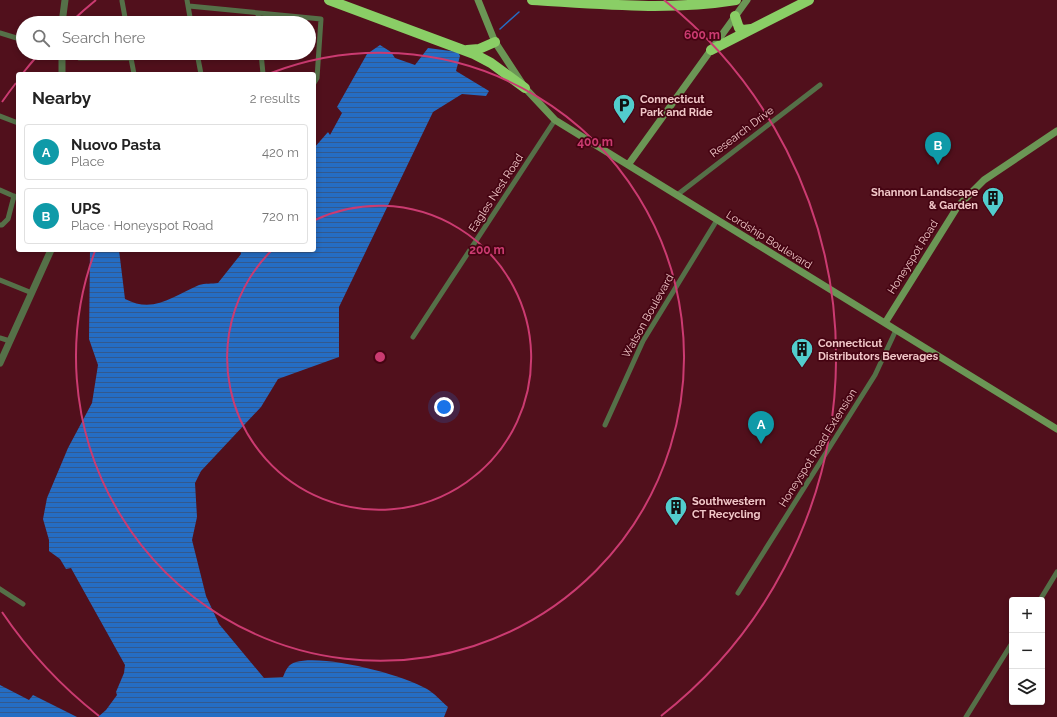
<!DOCTYPE html>
<html lang="en">
<head>
<meta charset="utf-8">
<style>
  body { margin:0; font-family:Raleway,sans-serif; background:#f6f6f6; color:#222 }
  .controls { position:absolute; right:12px; bottom:12px; display:grid; overflow:hidden; border-radius:4px; box-shadow:0 2px 6px #0003 }
  .controls button { width:36px; height:36px; display:grid; place-items:center; padding:0; border:0; border-bottom:1px solid #e0e0e0; background:#fff; color:#222; font:20px sans-serif }
  .you { position:absolute; left:444px; top:407px; width:14px; height:14px; margin:-10px; border:3px solid #fff; border-radius:50%; background:#1a73e8; box-shadow:0 0 0 6px #1a73e833 }
  .badge { display:grid; place-items:center; width:26px; height:26px; border-radius:50%; background:#ea580c; color:#fff; font-size:13px; font-weight:700 }
  .pin { position:absolute; translate:-50% -33px; filter:drop-shadow(0 1px 2px #0008) }
  .pin::after { content:''; position:absolute; top:21px; width:14px; height:12px; background:inherit; clip-path:polygon(0 0,100% 0,50% 100%) }
  .list { margin:0; padding:0; list-style:none }
  h2 { display:flex; justify-content:space-between; align-items:center; height:52px; margin:0; padding:0 16px; font-size:17px }
  h2 small { font-size:13px; font-weight:400; color:#767676 }
  .list li { display:grid; grid-template-columns:26px 1fr auto; gap:12px; align-items:center; box-sizing:border-box; height:56px; margin:0 8px 8px; padding:0 8px; border:1px solid #e0e0e0; border-radius:4px }
  .list b { display:block; font-size:15px; white-space:nowrap }
  .list p { margin:0; font-size:13px; white-space:nowrap; color:#767676 }
  .list em { font-size:13px; font-style:normal; color:#767676 }
  .icon { flex:none; width:22px; height:22px; fill:none; stroke:currentColor; stroke-width:2; stroke-linecap:round; stroke-linejoin:round }
  .map { position:relative; flex:none; width:1057px; height:717px; overflow:hidden }
  .search { position:absolute; background:#fff; box-shadow:0 2px 6px #0003; left:16px; top:16px; width:300px; height:44px; display:flex; align-items:center; gap:10px; box-sizing:border-box; padding:0 14px; border-radius:22px; color:#767676; font-size:15px }
  .panel { position:absolute; background:#fff; box-shadow:0 2px 6px #0003; left:16px; top:72px; width:300px; height:180px; border-radius:4px }
  .map>svg:first-child { display:block }
  .water { fill:url(#water-rules) }
  .lines { fill:none; stroke-linecap:round; stroke-linejoin:round }
  .stream { stroke:#256dc4; stroke-width:1.5 }
  .minor { stroke:#557048; stroke-width:5 }
  .tertiary { stroke:#557048; stroke-width:7 }
  .secondary { stroke:#6b9655; stroke-width:7 }
  .motorway { stroke:#8ace66; stroke-width:10 }
  .ring { fill:none; stroke:#cb3b71; stroke-width:2 }
  .labels { text-anchor:middle; dominant-baseline:central; stroke-width:3.5; stroke-linejoin:round; paint-order:stroke }
  .poi-label { font-size:11px; font-weight:bold; fill:#f1c7c8; stroke:#450412; text-anchor:start }
  .street-label { font-size:11px; fill:#f1c7c8; stroke:#450412 }
  .centre { fill:#cb3b71; stroke:#450412; stroke-width:2 }
  .ring-label { font-size:12px; text-anchor:middle; font-weight:bold; fill:#cb3b71; stroke:#450412; stroke-width:3.5; stroke-linejoin:round; paint-order:stroke }
</style>
</head>
<body>
<div class="map">
<svg width="1057" height="717" viewBox="0 0 1057 717">
  <defs>
    <pattern id="water-rules" width="6" height="5" patternUnits="userSpaceOnUse"><rect width="6" height="5" fill="#256dc4"/><path d="M0 2.5h6" fill="none" stroke="#33598e"/></pattern>
  </defs>
  <rect width="100%" height="100%" fill="#51101c"/>
  <path class="water" d="M380,45L391,52L395,58L415,65L428,48L458,52L460,56L456,71L489,91L486,96L462,94L433,112L339,307V357L278,379L261,407L201,471L195,483L197,517L192,540L206,596L219,624L264,678L283,677C286,670 288,664 296,662C323,654 402,674 427,689C434,693 441,701 448,707L444,717H98L106,710L117,695L116,692L124,673L125,665L71,568L66,569L60,559L49,551V540L43,519L47,498L68,448L92,403L98,365L89,339L90,250H119L125,299C154,314 173,296 199,285C205,283 212,284 218,283L241,254L240,250H314V148L328,132L330,135L342,113L337,107L367,54Z
    M0,685L29,700L33,695L77,717H0Z"/>
  <g class="lines">
    <path class="stream" d="M500,29L519,12"/>
    <path class="minor" d="M187,0L191,23
      M122,1L126,23
      M189,6L321,19L317,78L314,83
      M258,13L259,23
      M0,33L23,40
      M66,53L79,58H130
      M130,53L134,74
      M197,53L201,74
      M261,53L263,74
      M0,116L18,123
      M0,190L18,198
      M677,195L820,85
      M0,225H2L8,219L14,196
      M0,280L32,293
      M413,337L555,120
      M0,338L10,341
      M605,425L643,341L717,220
      M0,589L23,604
      M738,593L875,375L896,330
      M1040,600L1057,572
      M966,717L1012,643"/>
    <path class="tertiary" d="M62,23L65,0
      M62,53V74
      M0,363L51,250"/>
    <path class="secondary" d="M478,0L495,42L525,88L555,120L1057,429
      M628,165L747,0
      M885,323L958,206L984,180L1057,131"/>
    <path class="motorway" d="M329,0L474,54L491,63L525,88
      M532,0C600,4 668,11 736,0
      M735,16L739,28L743,30L751,29
      M467,50L479,49L495,42
      M711,50L809,0"/>
  </g>
  <g class="ring">
    <path d="M315 220A152 152 0 1 1 272 250"/>
    <path d="M271 73A304 304 0 1 1 95 251"/>
    <path d="M99 716A456 456 0 0 1 2 612M2 102A456 456 0 0 1 16 83M23 73A456 456 0 0 1 38 55M72 21A456 456 0 0 1 96 0M664 0A456 456 0 0 1 661 716"/>
  </g>
  <defs>
    <g id="parking-pin" transform="scale(1.15)"><path d="M0 17L-7.5 6A9.5 9.5 0 1 1 7.5 6Z" fill="#52cdcd" stroke="#450412"/><path d="M-3.5-5.5H1a3.5 3.5 0 0 1 0 7H-1V5.5H-3.5ZM-1-3.4V-.6H.8a1.4 1.4 0 0 0 0-2.8Z" fill="#111"/></g>
    <g id="building-pin" transform="scale(1.15)"><path d="M0 17L-7.5 6A9.5 9.5 0 1 1 7.5 6Z" fill="#52cdcd" stroke="#450412"/><path d="M-4-6H4V6H1V3H-1V6H-4ZM-2.5-4.3h1.7v1.8h-1.7ZM.8-4.3h1.7v1.8H.8ZM-2.5-1h1.7V.8h-1.7ZM.8-1h1.7V.8H.8Z" fill="#111"/></g>
  </defs>
  <g fill-rule="evenodd">
    <use href="#parking-pin" x="624" y="105"/>
    <use href="#building-pin" x="993" y="198"/>
    <use href="#building-pin" x="802" y="349"/>
    <use href="#building-pin" x="676" y="507"/>
  </g>
  <g class="labels">
    <g class="poi-label">
      <text x="640" y="99">Connecticut<tspan x="640" dy="13">Park and Ride</tspan></text>
      <text x="978" y="192" text-anchor="end">Shannon Landscape<tspan x="978" dy="13">&amp; Garden</tspan></text>
      <text x="818" y="343">Connecticut<tspan x="818" dy="13">Distributors Beverages</tspan></text>
      <text x="692" y="501">Southwestern<tspan x="692" dy="13">CT Recycling</tspan></text>
    </g>
    <g class="street-label">
      <text transform="translate(742 132) rotate(-37)">Research Drive</text>
      <text transform="translate(496 193) rotate(-57)">Eagles Nest Road</text>
      <text transform="translate(769 240) rotate(32)">Lordship Boulevard</text>
      <text transform="translate(913 257) rotate(-58)">Honeyspot Road</text>
      <text transform="translate(648 316) rotate(-61)">Watson Boulevard</text>
      <text transform="translate(818 448) rotate(-58)">Honeyspot Road Extension</text>
    </g>
  </g>
  <circle cx="380" cy="357" r="6" class="centre"/>
  <g class="ring-label">
    <text x="702" y="39">600 m</text>
    <text x="595" y="146">400 m</text>
    <text x="487" y="254">200 m</text>
  </g>
</svg>
<div class="controls">
<button>+</button>
<button>−</button>
<button><svg class="icon" aria-label="layers" viewBox="0 0 24 24"><path d="M12 4l9 5-9 5-9-5zM3 14l9 5 9-5"/></svg></button>
</div>
<div class="you"></div>
<div class="pin badge" style="left:761px;top:444px;background:#0f9aa8">A</div>
<div class="pin badge" style="left:938px;top:165px;background:#0f9aa8">B</div>
<div class="search"><svg class="icon" aria-label="search" viewBox="0 0 24 24"><circle cx="10" cy="10" r="6"/><path d="M15 15l6 6"/></svg>Search here</div>
<section class="panel">
<h2>Nearby<small>2 results</small></h2>
<ul class="list">
<li><span class="badge" style="background:#0f9aa8">A</span><div><b>Nuovo Pasta</b><p>Place</p></div><em>420 m</em></li>
<li><span class="badge" style="background:#0f9aa8">B</span><div><b>UPS</b><p>Place · Honeyspot Road</p></div><em>720 m</em></li>
</ul>
</section>
</div>
</body>
</html>
